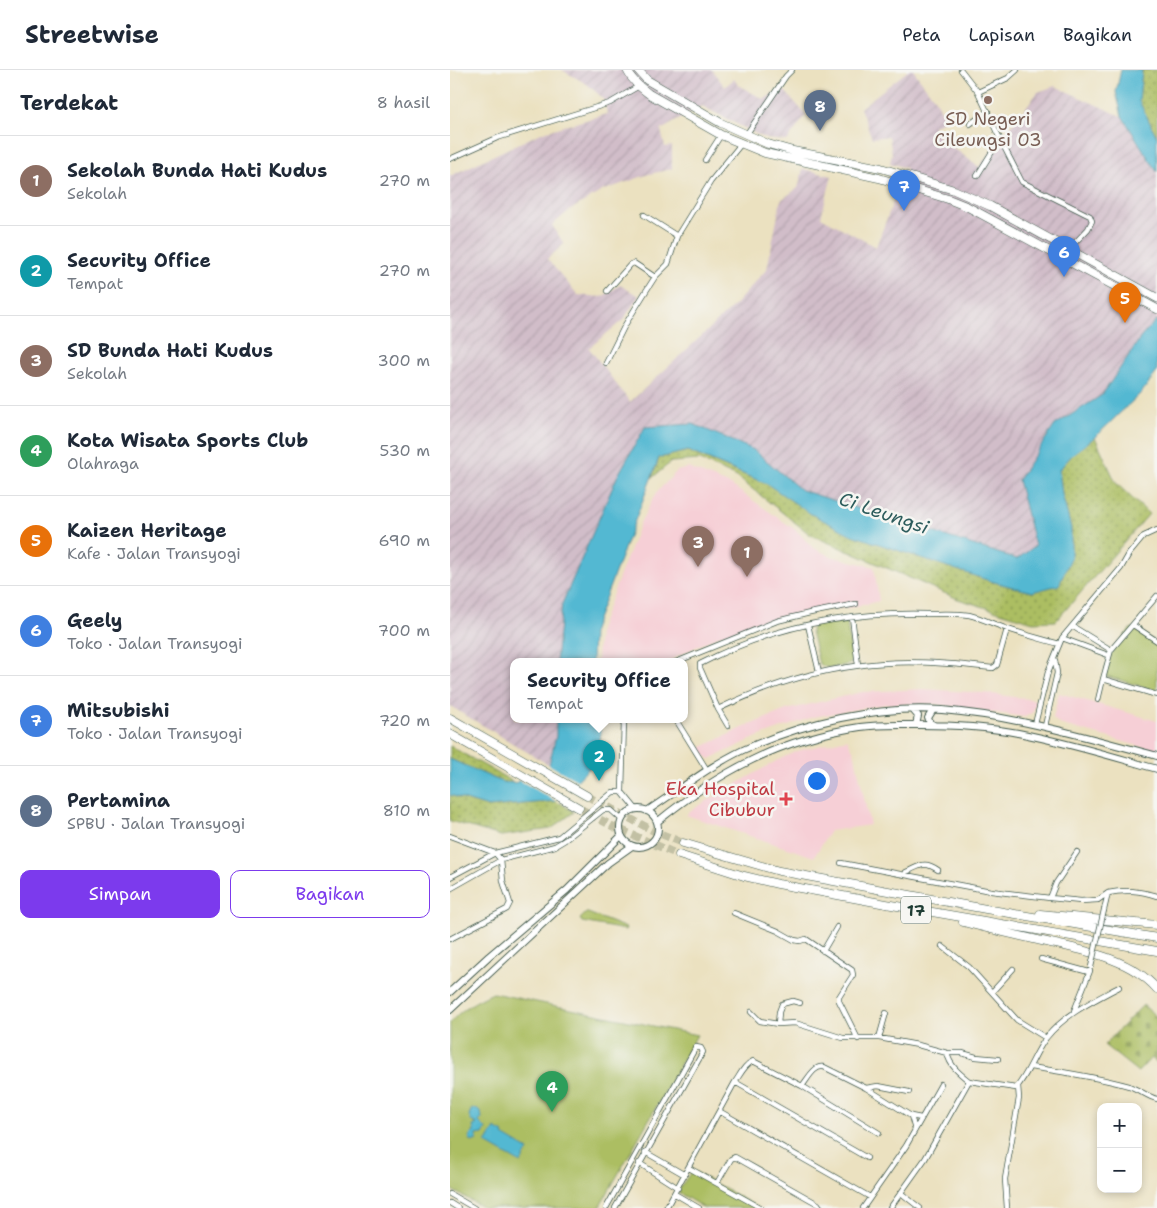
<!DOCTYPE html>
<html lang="id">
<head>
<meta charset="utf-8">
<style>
  body { margin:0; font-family:"Shantell Sans",sans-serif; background:#f6f6f7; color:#1f2937 }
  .controls { position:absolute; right:15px; bottom:15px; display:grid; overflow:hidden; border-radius:10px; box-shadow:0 2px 8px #0003 }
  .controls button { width:45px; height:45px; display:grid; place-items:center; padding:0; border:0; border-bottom:1px solid #e0e1e3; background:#fff; color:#1f2937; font:25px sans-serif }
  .you { position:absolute; left:366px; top:710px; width:18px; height:18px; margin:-12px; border:4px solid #fff; border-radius:50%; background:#1a73e8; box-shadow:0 0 0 8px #1a73e833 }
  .badge { display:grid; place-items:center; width:32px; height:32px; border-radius:50%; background:#7c3aed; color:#fff; font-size:16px; font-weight:700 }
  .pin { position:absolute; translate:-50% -41px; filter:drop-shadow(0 1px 2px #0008) }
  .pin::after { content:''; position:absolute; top:26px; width:18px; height:15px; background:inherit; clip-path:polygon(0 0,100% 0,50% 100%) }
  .popup { position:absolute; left:60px; top:588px; width:178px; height:65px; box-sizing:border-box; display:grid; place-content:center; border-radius:10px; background:#fff; filter:drop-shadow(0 1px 4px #0005); font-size:16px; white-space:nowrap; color:#747a83 }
  .popup b { font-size:19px; color:#1f2937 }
  .popup::after { content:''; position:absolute; left:50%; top:100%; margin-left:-10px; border:10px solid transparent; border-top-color:#fff }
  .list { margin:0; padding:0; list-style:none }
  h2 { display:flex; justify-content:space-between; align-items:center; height:65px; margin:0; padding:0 20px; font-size:21px }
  h2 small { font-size:16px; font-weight:400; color:#747a83 }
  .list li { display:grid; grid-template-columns:32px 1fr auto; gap:15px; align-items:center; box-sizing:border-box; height:90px; padding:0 20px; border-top:1px solid #e0e1e3 }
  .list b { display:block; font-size:19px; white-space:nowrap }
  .list p { margin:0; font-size:16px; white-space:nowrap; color:#747a83 }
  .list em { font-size:16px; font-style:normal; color:#747a83 }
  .actions { display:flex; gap:10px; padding:15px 20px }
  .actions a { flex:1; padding:11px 0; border:1px solid #7c3aed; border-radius:10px; text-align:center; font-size:18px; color:#7c3aed }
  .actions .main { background:#7c3aed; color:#fff }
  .map { position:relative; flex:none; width:707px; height:1138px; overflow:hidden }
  header { display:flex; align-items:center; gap:30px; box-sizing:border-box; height:70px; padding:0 25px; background:#fff; border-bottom:1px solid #e0e1e3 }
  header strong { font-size:24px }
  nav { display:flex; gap:28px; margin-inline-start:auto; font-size:18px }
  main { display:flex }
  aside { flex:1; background:#fff }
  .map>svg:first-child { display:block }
  .built { fill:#f6cfd6 }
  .industrial { fill:url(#industrial-furrows) }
  .grass { fill:url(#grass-dots); stroke:#667e4b }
  .cemetery { fill:url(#cemetery-stones); stroke:#667e4b }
  .green { fill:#acbe62; stroke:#667e4b }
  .water { fill:#53b8d2; stroke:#397a83 }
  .pier { fill:#ebe1c0 }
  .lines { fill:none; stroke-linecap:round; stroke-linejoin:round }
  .highway-tunnel { stroke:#c2c0a4; stroke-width:8; stroke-dasharray:8 4; stroke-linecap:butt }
  .street-casing { stroke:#3e5649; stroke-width:6 }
  .secondary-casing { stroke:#3e5649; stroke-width:8 }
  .highway-casing { stroke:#3e5649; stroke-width:9 }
  .street { stroke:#fff; stroke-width:4.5 }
  .secondary { stroke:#fff; stroke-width:6 }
  .highway { stroke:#fff; stroke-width:8 }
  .street-bridge-casing { stroke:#3e5649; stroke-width:6; stroke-linecap:butt }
  .street-bridge { stroke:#fff; stroke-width:4.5 }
  .education-dot { fill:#8d6e63; stroke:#f6f6f2; stroke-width:2 }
  .health-dot { fill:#e0444e; stroke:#f6f6f2; stroke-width:2 }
  .labels { text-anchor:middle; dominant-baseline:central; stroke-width:5; stroke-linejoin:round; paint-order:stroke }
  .shield { fill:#f6f6f2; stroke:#60746d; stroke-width:1 }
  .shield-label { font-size:16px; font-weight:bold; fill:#1f3d34 }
  .education-label { font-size:18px; fill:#785e54; stroke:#f6f6f2 }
  .health-label { font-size:18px; fill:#be3a42; stroke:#f6f6f2; text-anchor:end }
  .water-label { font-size:19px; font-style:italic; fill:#2c5c5c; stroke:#f6f6f2 }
</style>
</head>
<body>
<header>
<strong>Streetwise</strong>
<nav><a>Peta</a><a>Lapisan</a><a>Bagikan</a></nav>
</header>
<main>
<aside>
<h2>Terdekat<small>8 hasil</small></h2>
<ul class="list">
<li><span class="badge" style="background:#8d6e63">1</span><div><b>Sekolah Bunda Hati Kudus</b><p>Sekolah</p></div><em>270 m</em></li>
<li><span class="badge" style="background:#0f9aa8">2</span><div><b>Security Office</b><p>Tempat</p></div><em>270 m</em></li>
<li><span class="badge" style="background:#8d6e63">3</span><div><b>SD Bunda Hati Kudus</b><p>Sekolah</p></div><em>300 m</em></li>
<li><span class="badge" style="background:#2e9e5b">4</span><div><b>Kota Wisata Sports Club</b><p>Olahraga</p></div><em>530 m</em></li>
<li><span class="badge" style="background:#e8710a">5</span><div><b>Kaizen Heritage</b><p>Kafe · Jalan Transyogi</p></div><em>690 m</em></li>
<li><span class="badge" style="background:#3f7fe0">6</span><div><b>Geely</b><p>Toko · Jalan Transyogi</p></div><em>700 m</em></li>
<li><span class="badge" style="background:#3f7fe0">7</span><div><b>Mitsubishi</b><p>Toko · Jalan Transyogi</p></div><em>720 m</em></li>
<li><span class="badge" style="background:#5c6f8a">8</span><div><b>Pertamina</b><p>SPBU · Jalan Transyogi</p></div><em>810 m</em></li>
</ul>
<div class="actions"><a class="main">Simpan</a><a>Bagikan</a></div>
</aside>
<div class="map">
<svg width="707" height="1138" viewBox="0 0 707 1138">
  <defs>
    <pattern id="industrial-furrows" width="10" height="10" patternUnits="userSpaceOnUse" patternTransform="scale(1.25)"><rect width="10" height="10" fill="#d1bdc9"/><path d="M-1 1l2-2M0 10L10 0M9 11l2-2" fill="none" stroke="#b3a3ad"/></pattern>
    <pattern id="grass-dots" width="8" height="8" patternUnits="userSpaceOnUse" patternTransform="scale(1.25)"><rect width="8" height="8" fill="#acbe62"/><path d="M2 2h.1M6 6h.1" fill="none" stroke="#8b9c52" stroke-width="1.8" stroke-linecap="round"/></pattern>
    <pattern id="cemetery-stones" width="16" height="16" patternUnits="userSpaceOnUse" patternTransform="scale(1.25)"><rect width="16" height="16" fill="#acbe62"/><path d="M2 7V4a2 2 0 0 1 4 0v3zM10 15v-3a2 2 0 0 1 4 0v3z" fill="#8b9c52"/></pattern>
  </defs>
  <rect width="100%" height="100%" fill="#f6f6f2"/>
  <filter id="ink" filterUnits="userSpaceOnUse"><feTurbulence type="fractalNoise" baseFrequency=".02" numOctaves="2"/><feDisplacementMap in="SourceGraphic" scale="10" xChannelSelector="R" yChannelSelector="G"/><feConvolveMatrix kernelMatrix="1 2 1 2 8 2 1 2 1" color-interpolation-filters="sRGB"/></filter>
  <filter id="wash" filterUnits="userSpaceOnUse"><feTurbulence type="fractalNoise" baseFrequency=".0096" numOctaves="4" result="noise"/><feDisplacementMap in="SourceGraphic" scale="20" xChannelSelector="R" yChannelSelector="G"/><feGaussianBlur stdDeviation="1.12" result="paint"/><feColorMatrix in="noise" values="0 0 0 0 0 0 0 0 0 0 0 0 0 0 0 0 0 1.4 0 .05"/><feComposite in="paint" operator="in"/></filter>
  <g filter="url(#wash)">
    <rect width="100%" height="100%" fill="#ebe1c0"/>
    <path class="built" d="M238,398L281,415L347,461L362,477L380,486L424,497L429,531L404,537L366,541L337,546L301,556L266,567L216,592H147L149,560L190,453L206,423L227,401Z
      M473,619L535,623L586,630L583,642L575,647L485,634H437L363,647L307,667L260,689L254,685L250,678L299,655L336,640L412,622Z
      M609,623L707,651V681L609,654L603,648Z
      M397,669L404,682L420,755L380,761L364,787L236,745L248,736L326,691L347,681Z"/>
    <path class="industrial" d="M112,0H262L275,17L284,9L288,15L313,29L334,20L356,45L337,71L316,69L252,36L211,60L215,77L222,76V99L199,104L152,121L120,140L102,155L114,174L97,189L128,225L152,227L170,215L189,226L173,250L139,278L180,332L283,237L317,199L331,130L348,118L353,99L382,106L371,147L426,177L456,98L440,93L442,84L439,66L422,68L410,38L459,0H463L487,32L496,50L483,56L488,66L529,97L588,22L605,16L673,47L707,101V249L691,267L652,325L605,355L568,410L585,476L567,489L351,420L304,380L195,357L167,407L112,534L106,592H64V650H106V666L99,695L0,636V106L93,62L157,44L154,29L137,14Z"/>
    <path class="grass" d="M692,0H707V67L689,31Z
      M645,367L666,413L699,444L606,551L583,552L508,529L361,465L287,407L250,390L221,392L202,408L209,388L237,381L317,414L493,494L540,511L582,522L609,514L621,488V458L612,424L609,400L623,384Z
      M0,676L65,713L52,712L0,689Z
      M0,725L38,737L107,731L124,742L101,759L51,766L0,751Z"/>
    <path class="cemetery" d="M693,935L707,947V992L701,988L688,1002L654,975Z"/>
    <path class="green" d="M393,551L397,553L402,591L400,594C390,596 377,601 369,594L361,561L362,557L365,555Z
      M683,558L707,573V621L656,606C652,588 670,572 680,559Z
      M136,843H138L176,858L175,860L132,852L130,849Z
      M43,923L247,965L149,1138H34L0,1119V953C12,938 26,931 43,923Z
      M241,1102H245L309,1138H254L229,1123V1119Z"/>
    <path class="water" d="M671,0H692L689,31L707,67V102L672,46L666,22Z
      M707,249V302L692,322L645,367L623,384L609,400L612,424L621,458V488L609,515L582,522L540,511L402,465L361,444L317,414L238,381L209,388L143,560L142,592H106L112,534L167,407L195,357L243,354L304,380L351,420L567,489L585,476L568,410L605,355L652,325L691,267Z
      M106,650H148L151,661L148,689L107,731L38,737L0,725V689L52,712L65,713L99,695L106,666Z
      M23,1039H26L31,1042L32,1048L29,1052L36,1059L33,1064L27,1065V1070L22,1072L20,1069L19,1066L24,1062L23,1056L27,1054L21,1051L19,1046L21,1040Z
      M45,1058L54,1063L53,1065L78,1080L71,1093L36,1073Z"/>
    <path class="pier" d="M96,693L130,712L109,733L67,709Z"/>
  </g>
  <g filter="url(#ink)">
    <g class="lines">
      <path class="highway-tunnel" d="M137,726L204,761L233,773
        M129,738L164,757L229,785"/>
      <g class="street-casing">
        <path id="street" d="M511,0L528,22L550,69L572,112L640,146L642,151L638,159L619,179
          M528,22L558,8L567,0
          M520,54L538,41
          M296,65L336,6L342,0
          M0,89L47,68L160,33L189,16
          M255,90L271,65
          M527,106L550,69
          M194,145L227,166
          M157,221L181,194L184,193L205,207
          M156,293L175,255L196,221L205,207L218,194L227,166L261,111L291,74
          M707,526L661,580L653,609L707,625
          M402,547L408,595
          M358,555L369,602
          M683,555L707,571
          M622,556L661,580
          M612,568L658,585
          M226,592L327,551L360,543L406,534
          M648,630L653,609
          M268,639C312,618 358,602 406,596C451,589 498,593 543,598L547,595L557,559
          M174,650L172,722L186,739
          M226,650L257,700
          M585,654L598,602L612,568L671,498L679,484L694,466L707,460
          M278,656L268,639L250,598V594C320,557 399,542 477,544C491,544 505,543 519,545C532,548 545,555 558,559C575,565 592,569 609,574
          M595,656L607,603L605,590
          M0,766L45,783L51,790L53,811L60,833L57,839L0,869
          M391,793L541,821L600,828L631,831L648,830L658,823
          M456,802C470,796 474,790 488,800
          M0,807L45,783L109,767L163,722H172
          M0,819L51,790L105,776L115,770L153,740H161L171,749
          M600,828L606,813L627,782
          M654,840L658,823C676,819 690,821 707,826
          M284,843L328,861L344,870L350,871L356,869L402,900L403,905L389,927V931L408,969
          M492,876L519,897L567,950L596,968
          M373,881L387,857
          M591,889L639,902
          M542,922L563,899
          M624,941L640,901
          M301,942L310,951L328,954L345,953L393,968H429L468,975L497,983H512L526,987L548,989
          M328,954L329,942L332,934L343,931L350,933
          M429,968L436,943
          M497,983C500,996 509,1003 519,1011
          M580,997C614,1002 647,1007 679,1016C690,1020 698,1027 707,1029
          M285,1012L417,1088
          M352,1016C358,1009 364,995 374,997L416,1018L461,1046
          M416,1018L428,1016L459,1022
          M269,1041L420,1127
          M465,1060L461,1046L471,1048
          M195,1082L235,1105
          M189,1093L228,1118
          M239,1098L311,1138
          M267,1113L281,1089L285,1087L368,1134L371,1138
          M451,1123L470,1138
          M0,1124L24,1138
          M225,1124L249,1138
          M0,1133L8,1138
          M156,1138L246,977L251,978L253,982L165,1138
          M216,1138L285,1012C290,1005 295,994 303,991L352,1016L429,1063
          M413,1138L456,1076L491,1014
          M440,1138L475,1089L519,1011L566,1018C579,1003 584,984 596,968C615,944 643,931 669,917
          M557,1138L555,1109L569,1028L568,1016"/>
      </g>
      <g class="secondary-casing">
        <path id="secondary" d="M463,640L468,646L466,655
          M483,640L478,648L480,653L484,655
          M170 758a19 19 0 1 1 38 0a19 19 0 1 1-38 0Z
          M197,741C228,721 259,696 293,680C352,653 427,635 492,640C565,646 636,667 707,686
          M207,752C269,702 329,669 410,657C429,654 450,655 470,655C503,655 536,657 568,663C615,672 661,686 707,699
          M0,922L39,886L117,820L171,766
          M0,940L158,793L182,776"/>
      </g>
      <g class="highway-casing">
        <path id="highway" d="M177,0C182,11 190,17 199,24L271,65L315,83L429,108L498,129L518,137L707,239
          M188,0L197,10L271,53L318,74L343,81L431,98L504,120L540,136L707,228
          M0,648L137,726
          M0,664L129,738
          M233,773L329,801L536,839L707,868
          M229,785L294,806L328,814L436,834L707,881
          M590,844L707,855
          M513,852C539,859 565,865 592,871C631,880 679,887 707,919"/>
      </g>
      <use href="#street" class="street"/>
      <use href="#secondary" class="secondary"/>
      <use href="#highway" class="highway"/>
      <g class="street-bridge-casing">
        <path id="street-bridge" d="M641,897L654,840"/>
      </g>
      <use href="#street-bridge" class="street-bridge"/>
    </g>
  </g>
  <circle class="education-dot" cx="538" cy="30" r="5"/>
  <path class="health-dot" d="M333.5 721.5h5v5h5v5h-5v5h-5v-5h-5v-5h5z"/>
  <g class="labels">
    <rect class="shield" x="451" y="826.5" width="30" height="27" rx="4"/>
    <g class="shield-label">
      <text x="466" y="840">17</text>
    </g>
    <g class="education-label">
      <text x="538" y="49">SD Negeri<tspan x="538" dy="21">Cileungsi 03</tspan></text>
    </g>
    <g class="health-label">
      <text x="325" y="719">Eka Hospital<tspan x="325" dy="21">Cibubur</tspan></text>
    </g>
    <g class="water-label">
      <text transform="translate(434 443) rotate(19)">Ci Leungsi</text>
    </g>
  </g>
</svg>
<div class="controls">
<button>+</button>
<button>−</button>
</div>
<div class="you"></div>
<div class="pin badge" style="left:297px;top:507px;background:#8d6e63">1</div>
<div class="pin badge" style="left:149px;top:711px;background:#0f9aa8">2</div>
<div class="popup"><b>Security Office</b>Tempat</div>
<div class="pin badge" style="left:248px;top:497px;background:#8d6e63">3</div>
<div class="pin badge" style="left:102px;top:1042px;background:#2e9e5b">4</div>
<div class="pin badge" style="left:675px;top:253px;background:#e8710a">5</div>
<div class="pin badge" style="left:614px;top:207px;background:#3f7fe0">6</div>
<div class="pin badge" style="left:454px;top:141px;background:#3f7fe0">7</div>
<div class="pin badge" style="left:370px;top:61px;background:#5c6f8a">8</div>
</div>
</main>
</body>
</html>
